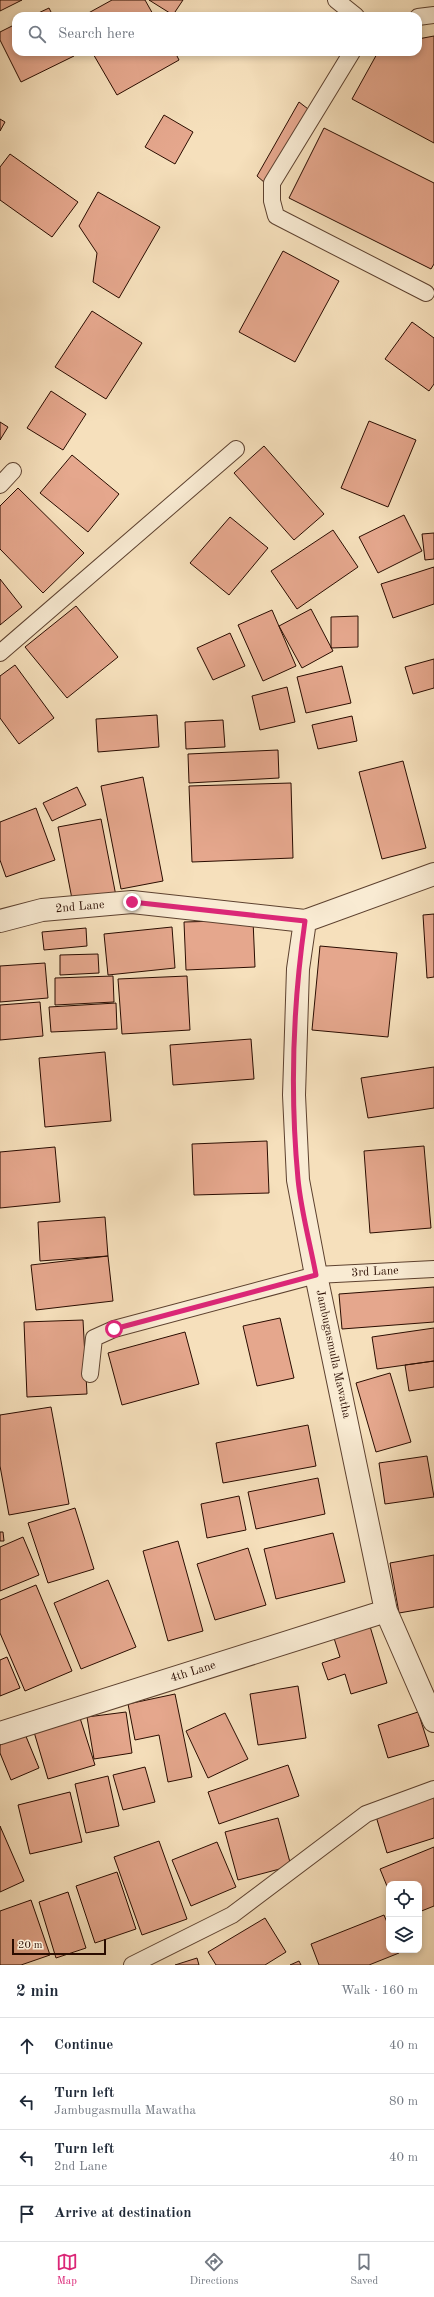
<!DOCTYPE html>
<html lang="en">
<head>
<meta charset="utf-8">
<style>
  body { margin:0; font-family:"Old Standard TT",serif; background:#f6f6f7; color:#1f2937 }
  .controls { position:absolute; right:12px; bottom:12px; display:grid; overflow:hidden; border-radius:8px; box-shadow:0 2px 6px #0003 }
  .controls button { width:36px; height:36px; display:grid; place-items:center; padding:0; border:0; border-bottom:1px solid #e0e1e3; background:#fff; color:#1f2937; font:20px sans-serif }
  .scale { position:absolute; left:12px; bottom:10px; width:94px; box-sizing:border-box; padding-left:4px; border:2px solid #2a0c00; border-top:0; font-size:11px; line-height:14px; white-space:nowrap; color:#2a0c00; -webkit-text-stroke:3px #f9ebd3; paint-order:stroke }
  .stop { position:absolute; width:12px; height:12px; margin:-9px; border:3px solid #db2777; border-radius:50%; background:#fff }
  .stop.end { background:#db2777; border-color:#fff; box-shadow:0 1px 4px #0008 }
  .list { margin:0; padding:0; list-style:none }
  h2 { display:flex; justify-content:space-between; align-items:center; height:52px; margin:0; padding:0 16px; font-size:17px }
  h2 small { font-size:13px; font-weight:400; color:#747a83 }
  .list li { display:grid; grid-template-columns:26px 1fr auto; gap:12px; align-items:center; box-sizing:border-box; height:56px; padding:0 16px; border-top:1px solid #e0e1e3 }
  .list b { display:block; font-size:15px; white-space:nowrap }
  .list p { margin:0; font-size:13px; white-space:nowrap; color:#747a83 }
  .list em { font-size:13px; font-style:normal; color:#747a83 }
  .icon { flex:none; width:22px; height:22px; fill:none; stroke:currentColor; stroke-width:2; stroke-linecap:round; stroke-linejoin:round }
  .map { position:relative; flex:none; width:434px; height:1965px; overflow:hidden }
  .search { position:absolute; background:#fff; box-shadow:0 2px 6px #0003; left:12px; right:12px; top:12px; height:44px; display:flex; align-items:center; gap:10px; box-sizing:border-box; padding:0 14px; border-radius:12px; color:#747a83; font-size:15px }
  .sheet { height:276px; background:#fff }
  nav { display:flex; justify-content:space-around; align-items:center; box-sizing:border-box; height:56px; border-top:1px solid #e0e1e3; background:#fff; font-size:11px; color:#747a83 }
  nav a { display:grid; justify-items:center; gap:2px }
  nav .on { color:#db2777 }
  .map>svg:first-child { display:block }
  .building { fill:#e5a78d; stroke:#2a0c00 }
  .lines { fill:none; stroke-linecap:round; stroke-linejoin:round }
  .lane-casing { stroke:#5d412f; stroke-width:18 }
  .street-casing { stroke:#5d412f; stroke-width:24 }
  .lane { stroke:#f9ebd3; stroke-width:16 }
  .street { stroke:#f9ebd3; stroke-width:22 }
  .route { stroke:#db2777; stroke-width:5 }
  .labels { text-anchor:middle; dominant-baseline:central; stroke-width:3; stroke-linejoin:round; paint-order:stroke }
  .street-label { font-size:12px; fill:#2a0c00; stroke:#f9ebd3 }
</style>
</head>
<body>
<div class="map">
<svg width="434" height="1965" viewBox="0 0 434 1965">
  <rect width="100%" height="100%" fill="#f6e0bc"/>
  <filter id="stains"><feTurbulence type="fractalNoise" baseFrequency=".005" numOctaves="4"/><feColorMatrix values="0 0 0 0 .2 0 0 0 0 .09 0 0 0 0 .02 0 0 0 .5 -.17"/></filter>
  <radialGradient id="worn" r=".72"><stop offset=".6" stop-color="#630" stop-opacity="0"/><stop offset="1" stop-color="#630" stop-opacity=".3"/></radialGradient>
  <path class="building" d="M0,0H22L0,11Z
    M112,0H145L154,16H83Z
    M149,0H183L173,15Z
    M49,8L53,16H32Z
    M16,24V52H72L74,56L21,82L0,40V32Z
    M434,36V143L352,99L378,52H418V39Z
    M92,52H175L179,60L117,95Z
    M299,102L312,112L265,183L257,176Z
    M164,115L193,132L175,164L145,147Z
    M0,119L5,122L0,131Z
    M324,128L434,183V264L431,269L289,198Z
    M10,154L78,202L52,237L0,200V167Z
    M98,192L160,227L119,298L93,282L97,253L79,226Z
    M283,251L339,281L295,362L239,332Z
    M92,311L142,343L106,399L55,367Z
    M412,322L434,338V384L429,391L385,359Z
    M51,391L86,414L63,450L27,428Z
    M369,421L416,440L388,507L341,488Z
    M0,422L8,427L0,440Z
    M264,446L324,514L294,540L234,473Z
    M72,455L119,494L88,532L40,493Z
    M18,488L84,553L43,593L0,549V506Z
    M404,515L422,551L378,573L359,537Z
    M230,517L268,548L229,595L190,563Z
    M333,530L358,567L297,609L271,571Z
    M434,533V559L425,560L422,534Z
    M434,567V604L393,618L381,584Z
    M0,579L22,607L0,625Z
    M76,606L118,657L67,698L25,647Z
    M311,609L333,651L302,668L279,626Z
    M272,610L296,666L263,681L238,625Z
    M358,616V647L331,648V617Z
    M230,633L245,666L213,680L197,648Z
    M434,659V688L413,694L405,667Z
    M15,665L54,718L19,744L0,718V676Z
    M342,666L351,703L306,713L297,677Z
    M287,687L295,722L260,730L252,696Z
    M157,715L159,747L98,752L96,719Z
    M352,716L357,741L318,749L312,725Z
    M223,720L225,747L186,749L185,722Z
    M278,750L279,778L189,783L188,754Z
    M403,761L426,848L382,859L359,772Z
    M143,777L163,881L121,889L101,786Z
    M291,783L293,858L192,862L189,786Z
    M77,787L86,805L52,821L43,803Z
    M36,808L55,860L6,877L0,860V822Z
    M101,819L116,896L73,904L58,827Z
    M434,914V977L427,978L423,915Z
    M253,920L255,967L186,970L184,922Z
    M172,927L175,968L108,975L104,934Z
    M86,928L87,946L44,950L42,932Z
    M320,946L397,953L388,1037L312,1030Z
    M98,954L99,973L60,975V955Z
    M45,963L48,998L0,1002V966Z
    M113,976L114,1002L55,1005V978Z
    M187,976L190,1030L122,1034L118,979Z
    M40,1002L43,1036L0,1040V1005Z
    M116,1003L117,1029L51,1032L49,1007Z
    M251,1039L254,1079L173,1085L170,1045Z
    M105,1052L111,1121L45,1127L39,1058Z
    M434,1067V1108L368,1118L361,1078Z
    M267,1141L269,1193L194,1195L192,1144Z
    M424,1146L431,1228L370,1233L364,1151Z
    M55,1147L60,1202L0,1208V1152Z
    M105,1217L108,1256L40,1261L38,1222Z
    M108,1256L113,1301L36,1310L31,1265Z
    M434,1287V1322L342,1329L339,1294Z
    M280,1318L294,1378L257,1386L243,1326Z
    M83,1320L87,1394L27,1397L24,1322Z
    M434,1328V1361L377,1369L372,1337Z
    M185,1332L199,1384L122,1405L108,1353Z
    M434,1361V1387L409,1391L405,1365Z
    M390,1373L411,1442L376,1452L356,1383Z
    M51,1407L69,1504L9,1515L0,1466V1415Z
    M308,1425L316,1466L223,1483L216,1443Z
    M427,1456L434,1497L385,1504L379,1463Z
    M318,1478L325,1514L256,1529L248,1492Z
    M239,1496L246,1530L207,1538L201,1504Z
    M75,1508L94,1569L48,1583L28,1523Z
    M0,1532H3L4,1541H0Z
    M333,1533L345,1582L276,1599L264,1549Z
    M23,1537L39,1575L0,1591V1547Z
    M178,1541L203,1631L168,1641L143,1551Z
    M248,1548L266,1605L215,1620L197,1564Z
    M434,1555V1607L399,1613L390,1563Z
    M108,1580L136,1647L81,1669L54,1603Z
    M36,1585L72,1671L25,1691L0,1633V1600Z
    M369,1623L387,1683L351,1694L345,1674L328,1680L322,1663L340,1657L333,1635Z
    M7,1657L20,1688L0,1696V1660Z
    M298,1686L306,1738L258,1745L250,1694Z
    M175,1694L192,1777L168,1782L159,1735L135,1740L128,1704Z
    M126,1712L132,1753L94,1759L87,1717Z
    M418,1712L429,1746L388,1758L378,1725Z
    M225,1713L248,1759L208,1778L186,1731Z
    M80,1718L95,1765L48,1779L34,1732Z
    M25,1734L39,1768L11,1780L0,1753V1745Z
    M288,1765L299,1796L219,1824L208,1792Z
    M145,1767L155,1802L123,1810L113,1775Z
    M108,1776L119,1826L86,1833L75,1784Z
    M70,1792L82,1842L30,1854L18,1805Z
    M434,1796V1838L387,1853L375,1813Z
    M278,1818L291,1866L238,1880L225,1832Z
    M0,1826L24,1881L0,1892Z
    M159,1841L187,1919L142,1935L114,1857Z
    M217,1842L236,1887L191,1906L172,1860Z
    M434,1847V1906L419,1912V1884H389V1891L380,1869Z
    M117,1872L136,1929L95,1943L76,1886Z
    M68,1892L86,1948L56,1958L39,1902Z
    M31,1900L50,1955L21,1965H0V1911Z
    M384,1915L389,1927V1950H398L399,1953L369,1965H319L311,1944Z
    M265,1918L286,1952L265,1965H216L208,1952Z
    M197,1958L199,1965H175Z
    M299,1961L301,1965H290Z"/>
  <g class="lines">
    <g class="lane-casing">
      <path id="lane" d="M336,0L356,16
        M418,17L434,15
        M352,52L272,183V201L276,216L426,293
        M0,485L13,471
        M0,653L236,449
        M90,1374L94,1338L114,1329L316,1275L434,1269
        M132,1965L232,1915L366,1814L434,1789"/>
    </g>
    <g class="street-casing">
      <path id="street" d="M434,874L305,921L298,969L294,1095L298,1180L316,1275L386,1611L434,1721
        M0,921L42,910L132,902L305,921
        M0,1733L386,1611"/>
    </g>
    <use href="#lane" class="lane"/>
    <use href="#street" class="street"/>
  </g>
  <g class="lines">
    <path class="route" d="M114,1329L316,1275C310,1243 301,1211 298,1179C290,1094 293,1005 305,921L132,902"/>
  </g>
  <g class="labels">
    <g class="street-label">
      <text transform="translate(80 907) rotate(-5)">2nd Lane</text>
      <text transform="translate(375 1272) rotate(-3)">3rd Lane</text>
      <text transform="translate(333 1354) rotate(78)">Jambugasmulla Mawatha</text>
      <text transform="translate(193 1672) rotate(-17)">4th Lane</text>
    </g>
  </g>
  <rect width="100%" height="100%" filter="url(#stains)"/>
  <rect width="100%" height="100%" fill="url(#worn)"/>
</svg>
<div class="controls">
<button><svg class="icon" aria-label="locate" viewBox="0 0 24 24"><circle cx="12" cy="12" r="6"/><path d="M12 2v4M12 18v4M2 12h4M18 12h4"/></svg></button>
<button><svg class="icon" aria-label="layers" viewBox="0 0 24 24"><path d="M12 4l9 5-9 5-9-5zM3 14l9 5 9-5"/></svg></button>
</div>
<div class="scale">20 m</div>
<div class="stop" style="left:114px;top:1329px"></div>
<div class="stop end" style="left:132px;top:902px"></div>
<div class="search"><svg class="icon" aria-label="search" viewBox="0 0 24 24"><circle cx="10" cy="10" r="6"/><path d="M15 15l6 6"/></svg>Search here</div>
</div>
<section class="sheet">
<h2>2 min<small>Walk · 160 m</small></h2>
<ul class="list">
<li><svg class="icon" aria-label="ahead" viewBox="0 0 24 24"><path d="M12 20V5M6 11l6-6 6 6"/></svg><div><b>Continue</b></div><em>40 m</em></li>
<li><svg class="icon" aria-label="left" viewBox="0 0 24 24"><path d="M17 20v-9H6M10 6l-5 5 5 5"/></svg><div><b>Turn left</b><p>Jambugasmulla Mawatha</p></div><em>80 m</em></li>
<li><svg class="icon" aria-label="left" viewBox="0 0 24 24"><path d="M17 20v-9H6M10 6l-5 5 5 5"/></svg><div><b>Turn left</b><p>2nd Lane</p></div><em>40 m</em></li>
<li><svg class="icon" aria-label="arrive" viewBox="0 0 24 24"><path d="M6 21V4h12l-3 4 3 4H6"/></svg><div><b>Arrive at destination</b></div></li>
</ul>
</section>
<nav>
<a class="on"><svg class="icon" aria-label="map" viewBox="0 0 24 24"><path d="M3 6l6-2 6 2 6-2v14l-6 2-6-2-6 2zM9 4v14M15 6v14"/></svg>Map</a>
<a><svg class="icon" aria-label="directions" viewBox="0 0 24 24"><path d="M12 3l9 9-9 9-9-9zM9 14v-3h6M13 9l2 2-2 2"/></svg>Directions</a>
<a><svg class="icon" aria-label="saved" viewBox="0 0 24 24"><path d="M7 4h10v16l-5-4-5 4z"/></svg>Saved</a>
</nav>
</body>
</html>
